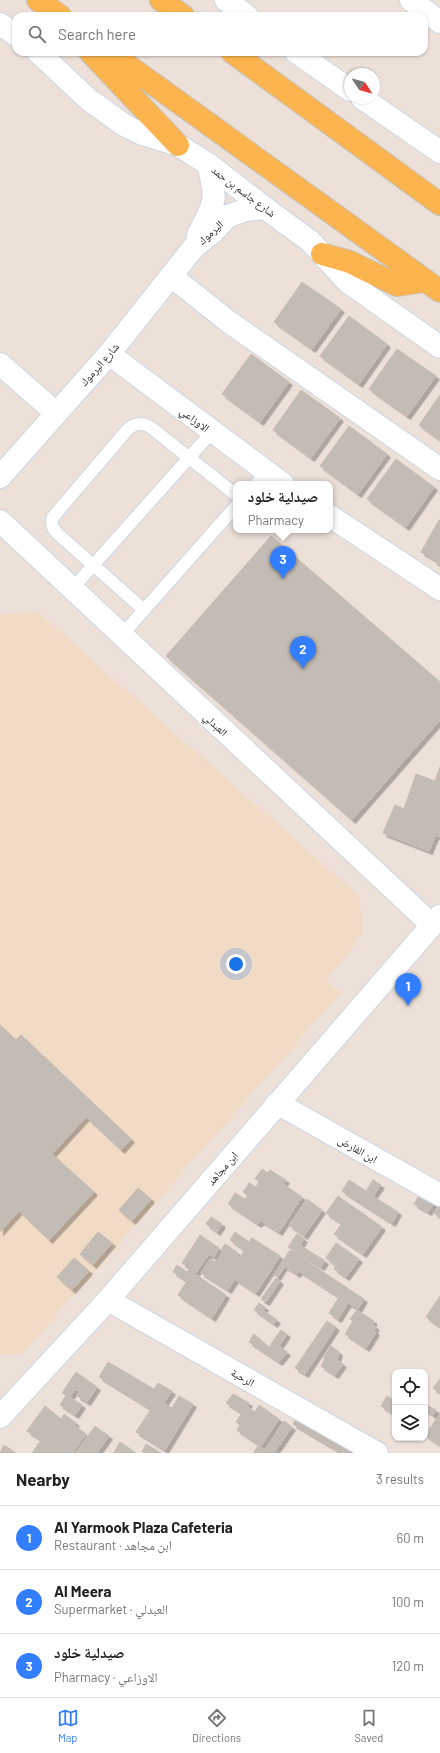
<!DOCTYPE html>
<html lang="en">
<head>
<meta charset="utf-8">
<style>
  body { margin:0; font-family:Barlow,"Noto Naskh Arabic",sans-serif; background:#f6f6f6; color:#222 }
  .controls { position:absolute; right:12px; bottom:12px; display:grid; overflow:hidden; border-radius:8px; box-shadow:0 1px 3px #0004 }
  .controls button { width:36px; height:36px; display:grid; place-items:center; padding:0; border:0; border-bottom:1px solid #e0e0e0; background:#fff; color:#222; font:20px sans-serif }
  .compass { position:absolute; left:344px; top:68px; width:36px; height:36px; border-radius:50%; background:#fff; box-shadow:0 1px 3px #0004; rotate:126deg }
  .you { position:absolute; left:236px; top:964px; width:14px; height:14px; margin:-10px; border:3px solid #fff; border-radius:50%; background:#1a73e8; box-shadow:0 0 0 6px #1a73e833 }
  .badge { display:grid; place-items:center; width:26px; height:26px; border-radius:50%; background:#337eff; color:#fff; font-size:13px; font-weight:700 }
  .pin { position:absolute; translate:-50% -33px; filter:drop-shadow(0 1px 2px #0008) }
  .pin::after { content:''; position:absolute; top:21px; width:14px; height:12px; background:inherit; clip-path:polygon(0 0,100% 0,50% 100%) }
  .popup { position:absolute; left:233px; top:481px; width:100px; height:52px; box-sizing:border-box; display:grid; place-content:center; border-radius:8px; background:#fff; filter:drop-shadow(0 1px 3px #0005); font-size:13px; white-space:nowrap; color:#767676 }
  .popup b { font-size:15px; color:#222 }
  .popup::after { content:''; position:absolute; left:50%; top:100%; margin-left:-8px; border:8px solid transparent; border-top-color:#fff }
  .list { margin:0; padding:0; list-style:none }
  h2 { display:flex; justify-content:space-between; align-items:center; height:52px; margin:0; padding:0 16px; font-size:17px }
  h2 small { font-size:13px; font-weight:400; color:#767676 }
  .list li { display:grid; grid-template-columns:26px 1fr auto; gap:12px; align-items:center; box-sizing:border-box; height:64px; padding:0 16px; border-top:1px solid #e0e0e0 }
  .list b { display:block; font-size:15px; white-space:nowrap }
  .list p { margin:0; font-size:13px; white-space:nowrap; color:#767676 }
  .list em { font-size:13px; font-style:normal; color:#767676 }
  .icon { flex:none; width:22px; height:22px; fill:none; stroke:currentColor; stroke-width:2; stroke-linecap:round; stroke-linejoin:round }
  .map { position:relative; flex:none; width:440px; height:1453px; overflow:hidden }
  .search { position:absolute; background:#fff; box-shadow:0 1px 3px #0004; left:12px; right:12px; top:12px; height:44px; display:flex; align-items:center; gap:10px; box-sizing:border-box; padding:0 14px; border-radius:12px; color:#767676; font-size:15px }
  .sheet { height:244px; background:#fff }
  nav { display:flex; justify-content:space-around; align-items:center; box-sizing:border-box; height:56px; border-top:1px solid #e0e0e0; background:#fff; font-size:11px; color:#767676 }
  nav a { display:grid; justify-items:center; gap:2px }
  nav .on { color:#337eff }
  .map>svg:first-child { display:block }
  .education { fill:#f0dbc6 }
  .building { fill:#c3bcb5; stroke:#c8bcb2; filter:url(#shadow) }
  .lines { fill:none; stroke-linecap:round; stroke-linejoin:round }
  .service-casing { stroke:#ced6e3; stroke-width:14 }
  .minor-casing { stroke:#ced6e3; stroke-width:24 }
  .tertiary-casing { stroke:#ced6e3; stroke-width:24 }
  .primary-casing { stroke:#c3c3c3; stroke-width:24 }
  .service { stroke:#fff; stroke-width:12 }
  .minor { stroke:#fff; stroke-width:22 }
  .tertiary { stroke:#fff; stroke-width:22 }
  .primary { stroke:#fcb44e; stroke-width:22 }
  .labels { text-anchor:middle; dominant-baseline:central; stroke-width:4; stroke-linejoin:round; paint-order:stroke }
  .street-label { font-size:11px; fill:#282828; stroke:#fff }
</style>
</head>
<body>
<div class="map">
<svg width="440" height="1453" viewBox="0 0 440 1453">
  <defs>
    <filter id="shadow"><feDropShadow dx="3.5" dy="3.5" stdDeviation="0" flood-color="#0004"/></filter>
  </defs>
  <rect width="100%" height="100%" fill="#ece0d9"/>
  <path class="education" d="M38,612L359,896L363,933L327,981L341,993L22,1354L0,1355V615Z"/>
  <path class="building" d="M302,282L341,309L312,349L274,322Z
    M349,316L387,344L359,384L320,356Z
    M397,349L436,376L407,416L369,389Z
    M251,354L289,382L260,422L222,394Z
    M301,390L340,418L311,458L273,430Z
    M440,395V440L419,425Z
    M349,426L387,454L358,494L320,466Z
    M396,459L434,487L406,527L367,499Z
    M439,520H440V567L437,565L439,562L421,552Z
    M271,536L440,682V720L352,820L166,656Z
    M440,767V837L435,836L429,851L383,833L395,805L404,809L416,774L435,781Z
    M0,1025L16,1040L21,1035L131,1139L121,1150L86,1117L52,1154L94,1192L49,1240L19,1211L0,1232Z
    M262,1169L268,1173L270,1170L286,1180L283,1184L302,1197L279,1232L261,1221L258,1224L228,1204L235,1193L245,1199L248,1195L243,1192L249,1183L256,1187L259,1181L255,1179Z
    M349,1180L366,1191L373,1180L381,1185L373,1196L398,1212L392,1223L342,1191Z
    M138,1188L151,1199L132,1221L119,1210Z
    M420,1194L434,1203L428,1212L414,1204Z
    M338,1196L382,1227L363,1254L334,1234L342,1224L326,1213Z
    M307,1199L322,1210L304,1236L289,1225Z
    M440,1206V1218L434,1213Z
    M211,1217L222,1224L217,1232L206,1224Z
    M98,1232L112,1243L93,1265L80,1254Z
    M235,1232L249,1242L252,1238L280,1256L256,1293L235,1279L228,1290L201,1273L210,1259L216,1262L223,1251L221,1250L225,1244L237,1252L236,1254L240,1257L245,1250L230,1240Z
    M297,1234L304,1239L300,1245L325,1261L321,1267L288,1247Z
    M200,1235L219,1248L214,1257L209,1254L195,1274L226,1295L212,1318L178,1295L187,1281L173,1272L177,1265L187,1272L190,1268L182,1263Z
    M336,1243L359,1259L346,1277L334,1269L336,1265L326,1258Z
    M290,1250L364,1299L358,1309L348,1303L338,1319L329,1313L339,1297L299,1271L297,1274L284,1266L277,1277L274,1275Z
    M74,1258L89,1271L72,1290L57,1277Z
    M276,1278L280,1281L266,1302L261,1299Z
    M440,1296V1327L426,1317Z
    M259,1303L265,1307L263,1310L277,1320L274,1324L254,1310Z
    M357,1310L374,1321L372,1324L376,1327L374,1330L376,1332L366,1348L345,1334L353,1321L350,1319Z
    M327,1321L336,1327L305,1374L295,1368Z
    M281,1330L287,1334L279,1346L287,1352L279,1362L249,1342L254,1334L269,1347Z
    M331,1346L339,1352L337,1360L343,1364L335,1375L321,1366L325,1359L323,1358Z
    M108,1362L154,1389L158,1383L172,1391L164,1403L172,1408L179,1396L193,1404L165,1450L136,1432L151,1409L99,1377Z
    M76,1372L97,1387L87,1402L77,1396L80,1392L75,1389L70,1397L82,1405L75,1415L60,1405L66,1395L62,1393Z
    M440,1379V1393L433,1388Z
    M233,1394L249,1403L247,1406L255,1412L259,1405L279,1419L261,1446L237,1430L240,1425L236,1422L242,1413L226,1403Z
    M387,1396L395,1401V1415L381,1406Z
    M425,1404L436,1410L433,1415L425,1410Z
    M45,1406L61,1419L64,1414L76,1423L74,1425L86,1434L73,1453H32L41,1440L27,1431Z
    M298,1414L353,1446L349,1453H342L293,1424Z
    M440,1414V1445L425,1435Z
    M284,1421L292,1427L274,1453H253L258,1446L265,1450Z
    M95,1426L109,1436L97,1453H76Z
    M120,1442L136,1453H114Z
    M146,1444L161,1453L142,1452Z
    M4,1445L16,1453H0Z"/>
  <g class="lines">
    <g class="service-casing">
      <path id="service" d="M256,484L266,472
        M72,589L212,432
        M144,610L58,534C52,528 51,524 53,517L128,429C137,422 144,422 153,429L236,495
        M121,636L236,506"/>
    </g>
    <g class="minor-casing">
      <path id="minor" d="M226,0L247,16
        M411,0L440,22
        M0,24L16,35
        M38,52L88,99L124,125L140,133L178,145L208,164L265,208L310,241L348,282L440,347
        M296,52L350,90
        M362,98L440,152
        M171,276L229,322L440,469
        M109,354L283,484
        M0,364L56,413
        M330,516L440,589
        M0,521L432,925
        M277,1103L440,1195
        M108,1300L377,1453
        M0,1417L108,1300L440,916"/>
    </g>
    <g class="tertiary-casing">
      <path id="tertiary" d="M198,235C215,202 218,202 208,164
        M0,477L109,354L194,247L213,232L228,216L246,210L265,208"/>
    </g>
    <g class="primary-casing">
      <path id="primary" d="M38,0L60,16
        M161,0L183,16
        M90,52L178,145
        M109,52L440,291
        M232,52L440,204
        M322,254L350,262L397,285L424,281"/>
    </g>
    <use href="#service" class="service"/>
    <use href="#minor" class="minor"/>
    <use href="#tertiary" class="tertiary"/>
    <use href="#primary" class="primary"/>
  </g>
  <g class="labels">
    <g class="street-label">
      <text transform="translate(244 191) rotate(37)">شارع جاسم بن حمد</text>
      <text transform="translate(210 232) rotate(-43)">اليرموك</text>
      <text transform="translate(99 364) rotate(-49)">شارع اليرموك</text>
      <text transform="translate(195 419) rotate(37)">الاوزاعي</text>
      <text transform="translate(216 724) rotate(43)">العبدلي</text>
      <text transform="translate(358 1149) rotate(29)">ابن الفارض</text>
      <text transform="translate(222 1168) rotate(-49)">ابن مجاهد</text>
      <text transform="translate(243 1377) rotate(30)">الرحبة</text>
    </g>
  </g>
</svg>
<div class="controls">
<button><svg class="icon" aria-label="locate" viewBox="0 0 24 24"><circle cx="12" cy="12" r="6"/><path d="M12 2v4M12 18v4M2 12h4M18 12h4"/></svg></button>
<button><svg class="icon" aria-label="layers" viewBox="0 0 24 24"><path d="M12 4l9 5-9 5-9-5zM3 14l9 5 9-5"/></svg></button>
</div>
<svg class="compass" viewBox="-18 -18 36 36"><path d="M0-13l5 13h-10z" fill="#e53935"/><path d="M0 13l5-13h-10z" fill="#767676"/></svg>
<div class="you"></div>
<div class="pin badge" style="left:408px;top:1006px">1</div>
<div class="pin badge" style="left:303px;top:669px">2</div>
<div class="pin badge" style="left:283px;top:579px">3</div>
<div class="popup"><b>صيدلية خلود</b>Pharmacy</div>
<div class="search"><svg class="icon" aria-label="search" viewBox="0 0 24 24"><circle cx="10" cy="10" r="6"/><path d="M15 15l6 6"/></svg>Search here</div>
</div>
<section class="sheet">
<h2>Nearby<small>3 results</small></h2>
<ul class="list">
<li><span class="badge">1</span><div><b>Al Yarmook Plaza Cafeteria</b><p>Restaurant · ابن مجاهد</p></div><em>60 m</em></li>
<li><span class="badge">2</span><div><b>Al Meera</b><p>Supermarket · العبدلي</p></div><em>100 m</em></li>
<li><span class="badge">3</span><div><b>صيدلية خلود</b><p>Pharmacy · الاوزاعي</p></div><em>120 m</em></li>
</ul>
</section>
<nav>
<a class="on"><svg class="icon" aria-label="map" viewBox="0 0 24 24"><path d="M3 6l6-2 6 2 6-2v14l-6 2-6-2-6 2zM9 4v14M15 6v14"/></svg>Map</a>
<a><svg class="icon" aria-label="directions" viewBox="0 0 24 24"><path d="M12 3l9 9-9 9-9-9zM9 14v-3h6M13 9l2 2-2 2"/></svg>Directions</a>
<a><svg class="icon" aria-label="saved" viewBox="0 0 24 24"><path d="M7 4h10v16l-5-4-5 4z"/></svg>Saved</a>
</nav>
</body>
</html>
